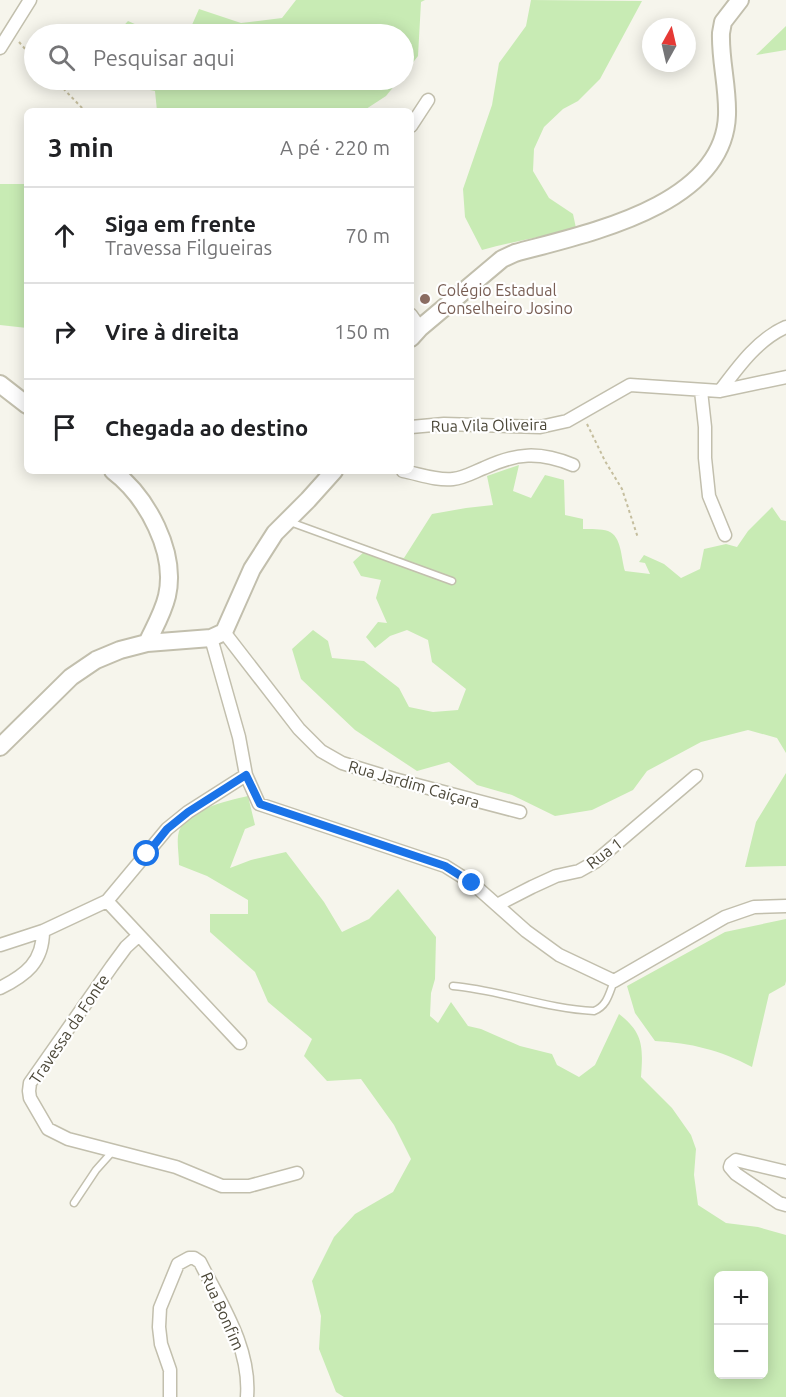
<!DOCTYPE html>
<html lang="pt">
<head>
<meta charset="utf-8">
<style>
  body { margin:0; font-family:Ubuntu,sans-serif; background:#f2f2f2; color:#202124 }
  .controls { position:absolute; right:18px; bottom:18px; display:grid; overflow:hidden; border-radius:9px; box-shadow:0 3px 15px #0003 }
  .controls button { width:54px; height:54px; display:grid; place-items:center; padding:0; border:0; border-bottom:2px solid #e0e0e0; background:#fff; color:#202124; font:30px sans-serif }
  .compass { position:absolute; left:642px; top:18px; width:54px; height:54px; border-radius:50%; background:#fff; box-shadow:0 3px 15px #0003; rotate:8deg }
  .stop { position:absolute; width:18px; height:18px; margin:-14px; border:4px solid #1a73e8; border-radius:50%; background:#fff }
  .stop.end { background:#1a73e8; border-color:#fff; box-shadow:0 2px 6px #0008 }
  .list { margin:0; padding:0; list-style:none }
  h2 { display:flex; justify-content:space-between; align-items:center; height:78px; margin:0; padding:0 24px; font-size:26px }
  h2 small { font-size:20px; font-weight:400; color:#757577 }
  .list li { display:grid; grid-template-columns:39px 1fr auto; gap:18px; align-items:center; box-sizing:border-box; height:96px; padding:0 24px; border-top:2px solid #e0e0e0 }
  .list b { display:block; font-size:22px; white-space:nowrap }
  .list p { margin:0; font-size:20px; white-space:nowrap; color:#757577 }
  .list em { font-size:20px; font-style:normal; color:#757577 }
  .icon { flex:none; width:33px; height:33px; fill:none; stroke:currentColor; stroke-width:2; stroke-linecap:round; stroke-linejoin:round }
  .map { position:relative; flex:none; width:786px; height:1397px; overflow:hidden }
  .search { position:absolute; background:#fff; box-shadow:0 3px 15px #0003; left:24px; top:24px; width:390px; height:66px; display:flex; align-items:center; gap:15px; box-sizing:border-box; padding:0 21px; border-radius:33px; color:#757577; font-size:22px }
  .panel { position:absolute; background:#fff; box-shadow:0 3px 15px #0003; left:24px; top:108px; width:390px; height:366px; border-radius:9px }
  .map>svg:first-child { display:block }
  .green { fill:#c8ebb4; fill-rule:evenodd }
  .lines { fill:none; stroke-linecap:round; stroke-linejoin:round }
  .service-casing { stroke:#c2bfad; stroke-width:9 }
  .minor-casing { stroke:#c2bfad; stroke-width:15 }
  .tertiary-casing { stroke:#c2bfad; stroke-width:20 }
  .path { stroke:#c5be9e; stroke-width:2; stroke-dasharray:3 3; stroke-linecap:butt }
  .service { stroke:#fff; stroke-width:6 }
  .minor { stroke:#fff; stroke-width:12 }
  .tertiary { stroke:#fff; stroke-width:16 }
  .route { stroke:#1a73e8; stroke-width:8 }
  .education-dot { fill:#8d6e63; stroke:#fff; stroke-width:2 }
  .labels { text-anchor:middle; dominant-baseline:central; stroke-width:4.5; stroke-linejoin:round; paint-order:stroke }
  .education-label { font-size:16px; fill:#785e54; stroke:#fff; text-anchor:start }
  .street-label { font-size:16px; fill:#4b4738; stroke:#fff }
</style>
</head>
<body>
<div class="map">
<svg width="786" height="1397" viewBox="0 0 786 1397">
  <rect width="100%" height="100%" fill="#f6f5ec"/>
  <path class="green" d="M296,0H425L421,2L418,56L404,74V34H188L199,9L241,23L282,18Z
    M531,0L642,1L600,79L578,101L563,109L544,127L534,149L533,171L549,198L573,214L576,228C545,237 513,241 482,250L465,217L463,189L492,105L499,63L526,26Z
    M128,21L157,34H116Z
    M786,26V50L756,55Z
    M118,80H399L386,96L363,111H157L155,91L119,84Z
    M0,184H27V328L0,325Z
    M519,465L513,491L531,498L545,475L564,480L565,515L583,519V529C591,529 601,529 608,531C622,536 621,559 625,571L650,574L645,563L639,562L644,555L664,564L681,578L700,569L704,549L726,544L737,547L748,531L772,507L781,520L786,521V753L777,738L748,730L701,742L647,771L633,790L592,810L555,816L512,795L477,785L449,762L417,771L355,730L301,679L292,649L313,630L328,641L332,658L364,661L399,688L409,707L433,712L458,710L466,689L432,662L428,640L407,630L390,636L375,648L366,637L378,622L387,623L376,598L381,580L361,576L353,562L365,551L404,558L432,514L466,508L493,505L487,476Z
    M786,773V866L745,867L756,822Z
    M248,796L255,825L245,829L230,868L251,860L286,852L324,902L342,932L369,919L398,889L436,937L435,979L431,993L430,1016L438,1023L451,1002L468,1026L481,1029L520,1046L552,1054L557,1065L579,1077L595,1065L619,1014C644,1033 643,1048 641,1077L672,1108L691,1135L696,1149L694,1175L698,1205L726,1223L758,1227L786,1235V1397H344L336,1392L319,1349L321,1316L312,1281L334,1237L355,1214L393,1192L411,1159L394,1125L361,1079L327,1081L304,1056L312,1039L268,1002L255,972L210,932V914H248V900L207,876L179,865C179,855 177,845 178,836C181,810 227,801 248,796ZM718,1276H764V1374H718Z
    M786,919V981L785,985L769,994L752,1067C720,1050 691,1043 655,1041L635,1013L627,986L725,932Z"/>
  <g class="lines">
    <g class="service-casing">
      <path id="service" d="M290,522L452,581
        M453,986C501,990 546,1009 594,1011C607,1006 609,994 614,981
        M74,1203L96,1170L113,1151"/>
    </g>
    <g class="minor-casing">
      <path id="minor" d="M0,48L30,0
        M411,126L428,100
        M411,315L420,328
        M701,391L705,427V458L709,496L725,535
        M720,391C738,367 758,339 786,327
        M411,427L444,424L540,427L567,421L630,385L720,391L786,377
        M403,471C419,474 437,481 453,479C464,478 474,472 484,468C516,453 539,451 573,465
        M224,632L299,729L321,751L342,763L394,779L520,812
        M211,638L239,737L246,775L259,804L445,866L472,883L526,931L559,955L614,981L725,917L754,907L786,906
        M107,901L240,1043
        M497,905L532,887L556,876L579,871L595,862L696,776
        M138,936L126,947L112,966L30,1083L29,1091L30,1098L48,1129L68,1139L176,1167L222,1186H249L297,1173
        M0,945L43,931L107,901L167,829L188,812L246,775
        M0,988C26,975 43,962 43,931
        M786,1172L736,1160L731,1164L730,1167L736,1174L779,1203L786,1205
        M170,1397V1370L161,1344L159,1327L160,1308L178,1264L189,1258H194L200,1262C221,1304 251,1348 247,1397"/>
    </g>
    <g class="tertiary-casing">
      <path id="tertiary" d="M411,338L420,328L502,259L515,253C584,234 724,207 727,115C728,87 720,60 721,33L723,22L740,0
        M0,384L27,405
        M113,471C147,497 177,552 167,596C163,613 154,628 147,643
        M0,747L71,677L96,660L120,650L147,643L211,638L224,632L252,569L275,533L308,500L334,471"/>
    </g>
    <path class="path" d="M19,42L34,59
      M55,80L85,111
      M587,424L605,461L622,489L638,538"/>
    <use href="#service" class="service"/>
    <use href="#minor" class="minor"/>
    <use href="#tertiary" class="tertiary"/>
  </g>
  <g class="lines">
    <path class="route" d="M147,854L167,829L188,812L246,775L260,804L445,866L472,883"/>
  </g>
  <circle class="education-dot" cx="425" cy="299" r="6"/>
  <g class="labels">
    <g class="education-label">
      <text x="437" y="290">Colégio Estadual<tspan x="437" dy="18">Conselheiro Josino</tspan></text>
    </g>
    <g class="street-label">
      <text transform="translate(489 425) rotate(-1)">Rua Vila Oliveira</text>
      <text transform="translate(414 784) rotate(16)">Rua Jardim Caiçara</text>
      <text transform="translate(604 853) rotate(-37)">Rua 1</text>
      <text transform="translate(69 1029) rotate(-56)">Travessa da Fonte</text>
      <text transform="translate(223 1311) rotate(66)">Rua Bonfim</text>
    </g>
  </g>
</svg>
<div class="controls">
<button>+</button>
<button>−</button>
</div>
<svg class="compass" viewBox="-18 -18 36 36"><path d="M0-13l5 13h-10z" fill="#e53935"/><path d="M0 13l5-13h-10z" fill="#757577"/></svg>
<div class="stop" style="left:147px;top:854px"></div>
<div class="stop end" style="left:472px;top:883px"></div>
<div class="search"><svg class="icon" aria-label="search" viewBox="0 0 24 24"><circle cx="10" cy="10" r="6"/><path d="M15 15l6 6"/></svg>Pesquisar aqui</div>
<section class="panel">
<h2>3 min<small>A pé · 220 m</small></h2>
<ul class="list">
<li><svg class="icon" aria-label="ahead" viewBox="0 0 24 24"><path d="M12 20V5M6 11l6-6 6 6"/></svg><div><b>Siga em frente</b><p>Travessa Filgueiras</p></div><em>70 m</em></li>
<li><svg class="icon" aria-label="right" viewBox="0 0 24 24"><path d="M7 20v-9h11M14 6l5 5-5 5"/></svg><div><b>Vire à direita</b></div><em>150 m</em></li>
<li><svg class="icon" aria-label="arrive" viewBox="0 0 24 24"><path d="M6 21V4h12l-3 4 3 4H6"/></svg><div><b>Chegada ao destino</b></div></li>
</ul>
</section>
</div>
</body>
</html>
